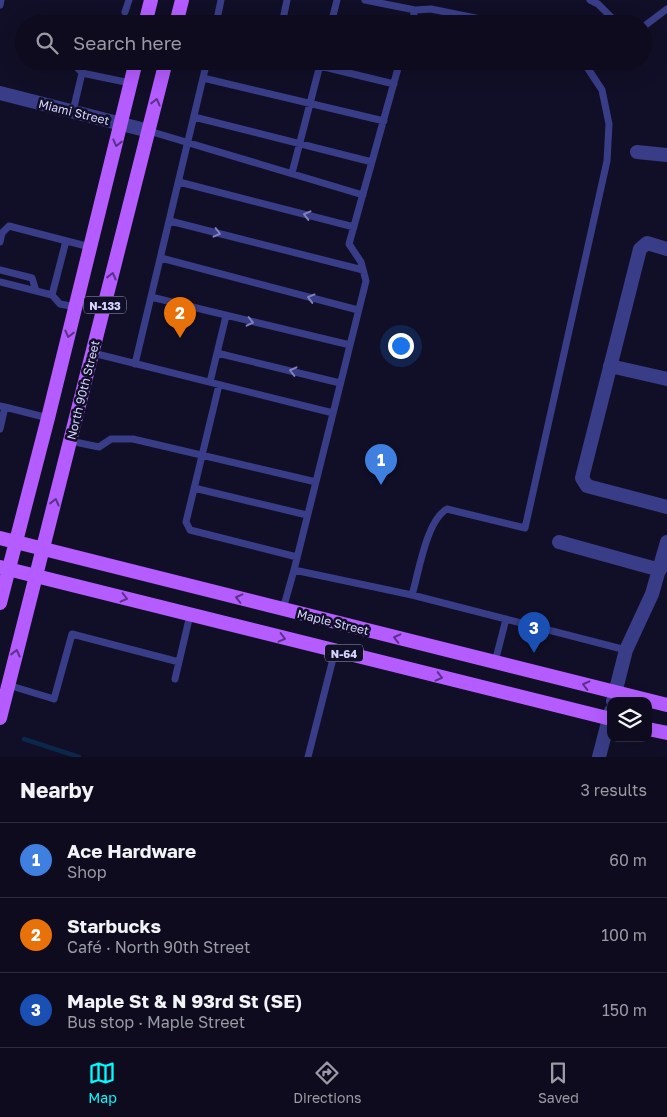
<!DOCTYPE html>
<html lang="en">
<head>
<meta charset="utf-8">
<style>
  body { margin:0; font-family:"Golos Text",sans-serif; background:#161426; color:#f1f3f6 }
  .controls { position:absolute; right:15px; bottom:15px; display:grid; overflow:hidden; border-radius:10px; box-shadow:0 5px 20px #0002 }
  .controls button { width:45px; height:45px; display:grid; place-items:center; padding:0; border:0; border-bottom:1px solid #2d2b3b; background:#0d0b1d; color:#f1f3f6; font:25px sans-serif }
  .you { position:absolute; left:400px; top:345px; width:18px; height:18px; margin:-12px; border:4px solid #fff; border-radius:50%; background:#1a73e8; box-shadow:0 0 0 8px #1a73e833 }
  .badge { display:grid; place-items:center; width:32px; height:32px; border-radius:50%; background:#01fcff; color:#fff; font-size:16px; font-weight:700 }
  .pin { position:absolute; translate:-50% -41px; filter:drop-shadow(0 1px 2px #0008) }
  .pin::after { content:''; position:absolute; top:26px; width:18px; height:15px; background:inherit; clip-path:polygon(0 0,100% 0,50% 100%) }
  .list { margin:0; padding:0; list-style:none }
  h2 { display:flex; justify-content:space-between; align-items:center; height:65px; margin:0; padding:0 20px; font-size:21px }
  h2 small { font-size:16px; font-weight:400; color:#9a9ba4 }
  .list li { display:grid; grid-template-columns:32px 1fr auto; gap:15px; align-items:center; box-sizing:border-box; height:75px; padding:0 20px; border-top:1px solid #2d2b3b }
  .list b { display:block; font-size:19px; white-space:nowrap }
  .list p { margin:0; font-size:16px; white-space:nowrap; color:#9a9ba4 }
  .list em { font-size:16px; font-style:normal; color:#9a9ba4 }
  .icon { flex:none; width:28px; height:28px; fill:none; stroke:currentColor; stroke-width:2; stroke-linecap:round; stroke-linejoin:round }
  .map { position:relative; flex:none; width:667px; height:757px; overflow:hidden }
  .search { position:absolute; background:#0d0b1d; box-shadow:0 5px 20px #0002; left:15px; right:15px; top:15px; height:55px; display:flex; align-items:center; gap:12px; box-sizing:border-box; padding:0 18px; border-radius:28px; color:#9a9ba4; font-size:19px }
  .sheet { height:290px; background:#0d0b1d }
  nav { display:flex; justify-content:space-around; align-items:center; box-sizing:border-box; height:70px; border-top:1px solid #2d2b3b; background:#0d0b1d; font-size:14px; color:#9a9ba4 }
  nav a { display:grid; justify-items:center; gap:2px }
  nav .on { color:#01fcff }
  .map>svg:first-child { display:block }
  .lines { fill:none; stroke-linecap:round; stroke-linejoin:round }
  .stream { stroke:#0b274a; stroke-width:4.5 }
  .service { stroke:#393d87; stroke-width:7 }
  .minor { stroke:#393d87; stroke-width:14 }
  .primary { stroke:#b45cff; stroke-width:14 }
  .oneway { stroke:#5a3288 }
  .oneway2 { stroke:#8081bd }
  .labels { text-anchor:middle; dominant-baseline:central; stroke-width:5; stroke-linejoin:round; paint-order:stroke }
  .shield { fill:#110f27; stroke:#9b9abe; stroke-width:1 }
  .shield-label { font-size:11px; font-weight:bold; fill:#d6d5ff }
  .street-label { font-size:12px; fill:#d6d5ff; stroke:#110f27 }
</style>
</head>
<body>
<div class="map">
<svg width="667" height="757" viewBox="0 0 667 757">
  <rect width="100%" height="100%" fill="#110f27"/>
  <g class="lines">
    <path class="stream" d="M24,739L79,757"/>
    <path class="service" d="M365,0L415,10
      M590,0L598,4L618,24
      M0,5L1,0
      M125,12L129,0
      M216,24L221,0
      M282,24L287,0
      M331,24L337,0
      M411,24L415,10L431,9L505,24
      M643,27L667,9
      M71,61L82,73
      M320,66L394,84
      M203,78L384,121
      M73,111L82,73L130,83
      M194,117L372,162
      M149,131L363,195
      M292,173L321,61
      M179,182L354,227
      M170,221L363,270
      M0,242L2,233L9,226L90,247
      M161,258L358,310
      M0,270L32,278L36,291
      M0,282L52,295L60,304L76,307
      M52,295L66,241
      M151,297L350,345
      M93,353L333,413
      M217,353L340,383
      M135,364L207,61
      M210,382L226,316
      M219,385L186,522L190,530L297,557
      M0,406L5,407L0,429
      M5,407L48,418
      M70,441L99,447L111,439H133L316,482
      M194,488L307,515
      M294,570L366,281L361,262L349,244L400,61
      M412,595C419,572 426,521 447,509L525,528L607,161L609,124L602,90L583,61
      M283,609L294,570L412,595L626,650
      M495,662L506,619
      M175,679L190,615
      M8,685L54,699L72,634L179,662
      M308,757L335,651"/>
    <path class="minor" d="M0,93L149,131
      M637,152L667,155
      M667,249L647,243L640,249L582,478L587,486L667,507
      M610,366L667,379
      M559,542L660,570
      M613,701L626,650L652,594L667,542
      M599,757L611,711"/>
    <path class="primary" d="M145,24L151,0
      M176,24L182,0
      M0,538L667,705
      M0,567L611,719
      M0,603L48,418L136,61
      M0,718L166,61
      M648,729L667,733"/>
  </g>
  <defs><path id="oneway-chevron" d="M-2-3.5L2.5 0L-2 3.5" fill="none" stroke-width="1.6" stroke-linecap="round" stroke-linejoin="round" transform="scale(1.25)"/></defs>
  <g class="oneway">
    <use href="#oneway-chevron" transform="translate(156 102) rotate(-76)"/>
    <use href="#oneway-chevron" transform="translate(117 143) rotate(104)"/>
    <use href="#oneway-chevron" transform="translate(112 276) rotate(-76)"/>
    <use href="#oneway-chevron" transform="translate(69 334) rotate(104)"/>
    <use href="#oneway-chevron" transform="translate(55 502) rotate(-76)"/>
    <use href="#oneway-chevron" transform="translate(124 598) rotate(14)"/>
    <use href="#oneway-chevron" transform="translate(239 598) rotate(-166)"/>
    <use href="#oneway-chevron" transform="translate(282 638) rotate(14)"/>
    <use href="#oneway-chevron" transform="translate(397 638) rotate(-166)"/>
    <use href="#oneway-chevron" transform="translate(16 653) rotate(-76)"/>
    <use href="#oneway-chevron" transform="translate(439 677) rotate(14)"/>
    <use href="#oneway-chevron" transform="translate(586 685) rotate(-166)"/>
  </g>
  <g class="oneway2">
    <use href="#oneway-chevron" transform="translate(307 215) rotate(-166)"/>
    <use href="#oneway-chevron" transform="translate(217 233) rotate(14)"/>
    <use href="#oneway-chevron" transform="translate(311 298) rotate(-165)"/>
    <use href="#oneway-chevron" transform="translate(250 322) rotate(13)"/>
    <use href="#oneway-chevron" transform="translate(293 371) rotate(-166)"/>
  </g>
  <g class="labels">
    <g class="shield">
      <rect x="84" y="296.5" width="42" height="17" rx="4"/>
      <rect x="325" y="644.5" width="38" height="17" rx="4"/>
    </g>
    <g class="shield-label">
      <text x="105" y="305">N-133</text>
      <text x="344" y="653">N-64</text>
    </g>
    <g class="street-label">
      <text transform="translate(74 112) rotate(14)">Miami Street</text>
      <text transform="translate(83 390) rotate(-76)">North 90th Street</text>
      <text transform="translate(333 622) rotate(14)">Maple Street</text>
    </g>
  </g>
</svg>
<div class="controls">
<button><svg class="icon" aria-label="layers" viewBox="0 0 24 24"><path d="M12 4l9 5-9 5-9-5zM3 14l9 5 9-5"/></svg></button>
</div>
<div class="you"></div>
<div class="pin badge" style="left:381px;top:485px;background:#3f7fe0">1</div>
<div class="pin badge" style="left:180px;top:338px;background:#e8710a">2</div>
<div class="pin badge" style="left:534px;top:653px;background:#1a4fb4">3</div>
<div class="search"><svg class="icon" aria-label="search" viewBox="0 0 24 24"><circle cx="10" cy="10" r="6"/><path d="M15 15l6 6"/></svg>Search here</div>
</div>
<section class="sheet">
<h2>Nearby<small>3 results</small></h2>
<ul class="list">
<li><span class="badge" style="background:#3f7fe0">1</span><div><b>Ace Hardware</b><p>Shop</p></div><em>60 m</em></li>
<li><span class="badge" style="background:#e8710a">2</span><div><b>Starbucks</b><p>Café · North 90th Street</p></div><em>100 m</em></li>
<li><span class="badge" style="background:#1a4fb4">3</span><div><b>Maple St &amp; N 93rd St (SE)</b><p>Bus stop · Maple Street</p></div><em>150 m</em></li>
</ul>
</section>
<nav>
<a class="on"><svg class="icon" aria-label="map" viewBox="0 0 24 24"><path d="M3 6l6-2 6 2 6-2v14l-6 2-6-2-6 2zM9 4v14M15 6v14"/></svg>Map</a>
<a><svg class="icon" aria-label="directions" viewBox="0 0 24 24"><path d="M12 3l9 9-9 9-9-9zM9 14v-3h6M13 9l2 2-2 2"/></svg>Directions</a>
<a><svg class="icon" aria-label="saved" viewBox="0 0 24 24"><path d="M7 4h10v16l-5-4-5 4z"/></svg>Saved</a>
</nav>
</body>
</html>
